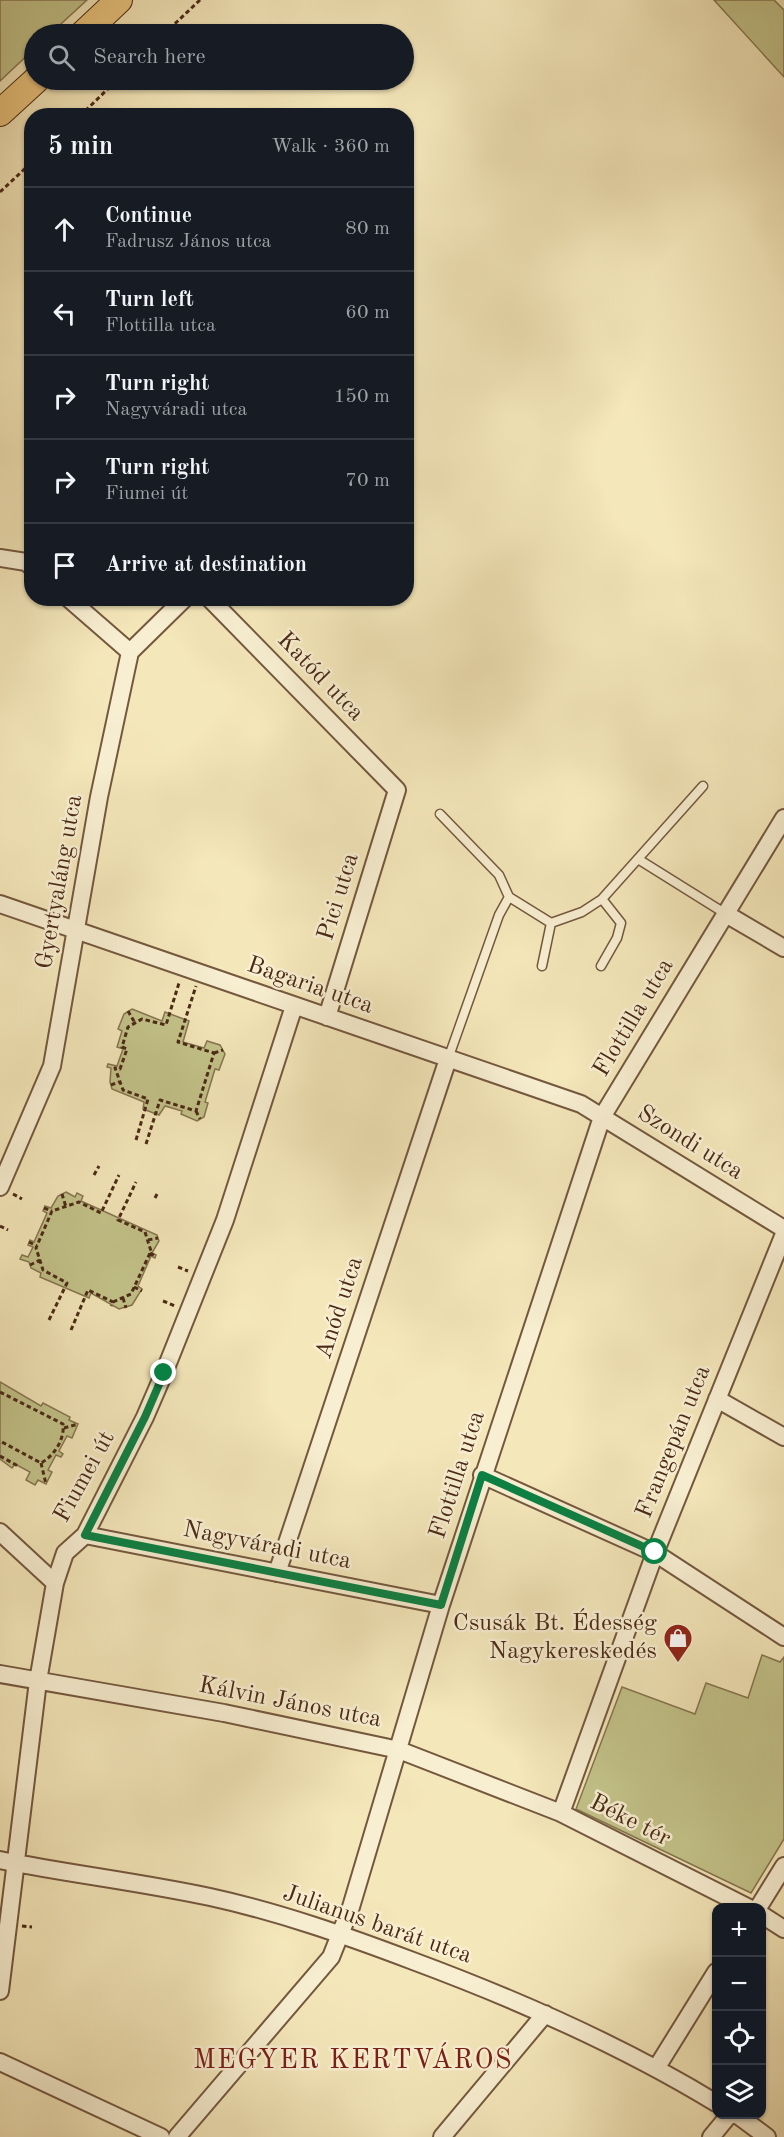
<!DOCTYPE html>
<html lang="en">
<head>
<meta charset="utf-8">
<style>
  body { margin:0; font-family:"Old Standard TT",serif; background:#242831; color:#f1f3f6 }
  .controls { position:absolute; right:18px; bottom:18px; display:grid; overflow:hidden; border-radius:12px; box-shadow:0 2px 4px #0004 }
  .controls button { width:54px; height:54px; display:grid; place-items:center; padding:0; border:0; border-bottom:2px solid #363941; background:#171b24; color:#f1f3f6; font:30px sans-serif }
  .stop { position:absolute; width:18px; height:18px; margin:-14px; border:4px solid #0b8043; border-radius:50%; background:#fff }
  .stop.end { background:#0b8043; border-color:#fff; box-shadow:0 2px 6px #0008 }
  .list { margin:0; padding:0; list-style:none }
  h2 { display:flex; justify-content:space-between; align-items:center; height:78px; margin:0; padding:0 24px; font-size:26px }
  h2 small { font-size:20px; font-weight:400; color:#9ea1a6 }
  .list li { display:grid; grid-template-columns:39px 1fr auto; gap:18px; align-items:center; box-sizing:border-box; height:84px; padding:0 24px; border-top:2px solid #363941 }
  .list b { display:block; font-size:22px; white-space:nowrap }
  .list p { margin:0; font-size:20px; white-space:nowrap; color:#9ea1a6 }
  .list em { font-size:20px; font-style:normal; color:#9ea1a6 }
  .icon { flex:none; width:33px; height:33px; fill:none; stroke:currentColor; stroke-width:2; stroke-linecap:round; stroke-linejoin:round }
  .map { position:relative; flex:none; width:784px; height:2137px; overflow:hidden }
  .search { position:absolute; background:#171b24; box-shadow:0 2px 4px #0004; left:24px; top:24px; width:390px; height:66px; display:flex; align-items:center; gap:15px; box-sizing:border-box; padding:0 21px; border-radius:33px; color:#9ea1a6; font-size:22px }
  .panel { position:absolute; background:#171b24; box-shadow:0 2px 4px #0004; left:24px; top:108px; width:390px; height:498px; border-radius:24px }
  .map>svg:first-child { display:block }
  .green { fill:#c3c38a; stroke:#867650; stroke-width:1.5 }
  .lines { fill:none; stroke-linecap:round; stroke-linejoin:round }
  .lane-casing { stroke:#74583e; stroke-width:11 }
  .street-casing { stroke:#74583e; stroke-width:20 }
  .primary-casing { stroke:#4a2915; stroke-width:28 }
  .path { stroke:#4a2915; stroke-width:3; stroke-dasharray:4.5 3; stroke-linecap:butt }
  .lane { stroke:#f8efd2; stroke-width:8 }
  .street { stroke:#f8efd2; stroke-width:16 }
  .primary { stroke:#eac47d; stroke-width:26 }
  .route { stroke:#0b8043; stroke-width:8 }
  .labels { text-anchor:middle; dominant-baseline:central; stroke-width:5; stroke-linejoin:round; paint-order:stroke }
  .street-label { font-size:24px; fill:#4a2915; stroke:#f8efd2 }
  .poi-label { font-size:24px; fill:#4a2915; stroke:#f8efd2; text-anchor:end }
  .quarter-label { font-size:27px; letter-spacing:1.5px; fill:#7a1f14; stroke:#f8efd2 }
</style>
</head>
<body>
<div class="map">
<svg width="784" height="2137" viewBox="0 0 784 2137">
  <rect width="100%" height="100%" fill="#f4e7ba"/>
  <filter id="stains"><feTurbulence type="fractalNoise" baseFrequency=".00333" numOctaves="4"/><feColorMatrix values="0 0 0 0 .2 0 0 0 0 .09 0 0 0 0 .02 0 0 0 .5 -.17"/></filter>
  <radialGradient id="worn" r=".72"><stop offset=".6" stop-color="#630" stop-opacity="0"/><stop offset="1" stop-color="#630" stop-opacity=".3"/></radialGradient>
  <path class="green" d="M0,0H87L50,34H34V49L0,81Z
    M714,0H774L784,10V77Z
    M132,1009L162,1021L165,1012L189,1021L183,1042L204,1048L207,1041L220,1045L225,1054L219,1070L215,1069L205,1102L208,1103L204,1117L197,1121L181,1114L182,1111L165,1106L159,1115L143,1109L144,1102L112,1089L110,1082L111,1068L107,1067L108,1064L117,1066L123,1049L117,1047L122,1031L118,1029L124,1014Z
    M66,1192L75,1197L77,1193L83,1196L81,1201L157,1235L159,1241L152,1253L156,1255L155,1258L151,1256L138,1286L142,1289L132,1305L119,1309L91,1293L89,1298L40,1277L41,1273L31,1268L29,1262L20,1259L22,1255L28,1257L33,1247L28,1245L30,1240L34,1242L47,1213L43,1211L45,1206L51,1208L58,1196Z
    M0,1382L41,1406L43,1403L70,1417L69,1420L78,1424L72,1438L67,1436L59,1451L63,1454L61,1457L56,1455L48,1470L52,1472L46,1484L38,1480L35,1485L26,1480L30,1472L15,1464L12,1468L0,1459Z
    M762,1655L780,1662L784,1657V1839L751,1893L576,1809L622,1687L695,1714L706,1683L748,1698Z"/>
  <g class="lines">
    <g class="lane-casing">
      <path id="lane" d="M440,814L499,875L509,897L499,915L448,1059
        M638,859L726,914
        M509,897L551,923L542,966
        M551,923L582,912L602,899L703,786
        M601,966L617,938L621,923L602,899"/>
    </g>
    <g class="street-casing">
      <path id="street" d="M0,558L26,562L32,567
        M68,598L130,652
        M209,598L397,790L327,1017
        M0,904L581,1104L784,1229
        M726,914L784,948
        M0,1187L52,1066L99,797L130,652L185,598
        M717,1399L784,1437
        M482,1475L655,1553L784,1637
        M0,1532L55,1583
        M85,1535L441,1605
        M277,1573L448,1059
        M0,1674L224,1713L399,1750L561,1813L749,1908
        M561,1813L655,1553L784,1234
        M0,1860C70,1874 140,1882 210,1897C279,1912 347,1936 413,1961C518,2000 621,2045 716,2103
        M758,1908L784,1866
        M762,1915L784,1929
        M0,1991L38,1681L55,1583L65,1553L85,1535L145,1417L164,1373L225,1220L294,1006
        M0,2062L161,2137
        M657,2067L716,1972
        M736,2114L767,2137
        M177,2137L331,1957L351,1907L441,1605L602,1117L784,818
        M442,2137L545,2014
        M711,2137L730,2114"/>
    </g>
    <g class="primary-casing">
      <path id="primary" d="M83,34L119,0
        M0,113L36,80"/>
    </g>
    <path class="path" d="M164,34L200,0
      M80,116L117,80
      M0,192L32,162
      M128,1011L135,1023
      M214,1053L223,1050
      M111,1085L119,1082
      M196,1111L200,1119
      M136,1140L148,1099L123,1090L115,1068L120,1069L127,1049L122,1047L128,1027L142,1019L166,1025L179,983
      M146,1144L160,1100L196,1111L214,1053L178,1042L196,986
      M94,1175L99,1166
      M13,1194L22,1199
      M62,1194L66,1207
      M155,1198L158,1192
      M44,1208L52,1211
      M0,1226L8,1230
      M148,1240L158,1238
      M29,1242L37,1246
      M150,1253L155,1256
      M30,1265L40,1260
      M178,1267L188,1271
      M134,1287L142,1291
      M123,1298L126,1308
      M163,1301L175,1306
      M113,1302L131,1294L151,1251L145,1232L118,1220L136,1182
      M49,1320L67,1283L43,1270L36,1248L52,1211L79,1202L101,1213L119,1175
      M71,1330L88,1290L113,1302L111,1306
      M0,1392L63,1424C65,1439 54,1456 41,1463L0,1441
      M64,1428L78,1424
      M0,1456L18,1466
      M41,1463L46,1484
      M22,1926L32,1927"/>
    <use href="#lane" class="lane"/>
    <use href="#street" class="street"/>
    <use href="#primary" class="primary"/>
  </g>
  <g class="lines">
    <path class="route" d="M164,1373L145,1417L85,1535L441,1605L482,1475L655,1552"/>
  </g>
  <defs>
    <g id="shop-pin" transform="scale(1.5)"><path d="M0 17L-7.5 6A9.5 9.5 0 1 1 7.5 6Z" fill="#8f2418" stroke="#f8efd2"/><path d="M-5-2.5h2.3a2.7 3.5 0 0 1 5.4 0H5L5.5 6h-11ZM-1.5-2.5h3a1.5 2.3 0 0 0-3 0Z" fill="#fff"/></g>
  </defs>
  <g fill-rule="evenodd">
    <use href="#shop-pin" x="678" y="1638"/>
  </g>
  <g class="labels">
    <g class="street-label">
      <text transform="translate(320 677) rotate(46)">Katód utca</text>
      <text transform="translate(60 882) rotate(-80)">Gyertyaláng utca</text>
      <text transform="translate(339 897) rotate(-73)">Pici utca</text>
      <text transform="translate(310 986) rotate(19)">Bagaria utca</text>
      <text transform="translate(634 1018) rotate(-59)">Flottilla utca</text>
      <text transform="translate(690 1143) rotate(32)">Szondi utca</text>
      <text transform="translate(340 1308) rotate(-72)">Anód utca</text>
      <text transform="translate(674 1442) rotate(-68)">Frangepán utca</text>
      <text transform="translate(458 1475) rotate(-72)">Flottilla utca</text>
      <text transform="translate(85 1477) rotate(-61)">Fiumei út</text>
      <text transform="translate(267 1546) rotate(11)">Nagyváradi utca</text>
      <text transform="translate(290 1703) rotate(11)">Kálvin János utca</text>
      <text transform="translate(630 1821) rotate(27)">Béke tér</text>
      <text transform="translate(377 1925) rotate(19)">Julianus barát utca</text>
    </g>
    <g class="poi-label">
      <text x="657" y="1624">Csusák Bt. Édesség<tspan x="657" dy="28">Nagykereskedés</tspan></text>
    </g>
    <g class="quarter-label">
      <text x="353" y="2060">MEGYER KERTVÁROS</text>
    </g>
  </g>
  <rect width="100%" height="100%" filter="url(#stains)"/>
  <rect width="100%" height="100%" fill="url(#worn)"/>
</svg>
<div class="controls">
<button>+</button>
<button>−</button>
<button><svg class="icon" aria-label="locate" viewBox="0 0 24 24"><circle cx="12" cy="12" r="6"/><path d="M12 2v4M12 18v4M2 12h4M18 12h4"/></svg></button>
<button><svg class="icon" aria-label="layers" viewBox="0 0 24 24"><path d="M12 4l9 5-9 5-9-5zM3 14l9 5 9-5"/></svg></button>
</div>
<div class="stop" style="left:655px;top:1552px"></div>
<div class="stop end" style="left:164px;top:1373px"></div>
<div class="search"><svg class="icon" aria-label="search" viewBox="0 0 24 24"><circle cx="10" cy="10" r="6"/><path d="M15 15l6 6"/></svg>Search here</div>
<section class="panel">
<h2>5 min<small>Walk · 360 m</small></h2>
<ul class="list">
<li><svg class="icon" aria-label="ahead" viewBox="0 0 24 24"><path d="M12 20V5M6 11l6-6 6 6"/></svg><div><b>Continue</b><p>Fadrusz János utca</p></div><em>80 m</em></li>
<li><svg class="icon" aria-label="left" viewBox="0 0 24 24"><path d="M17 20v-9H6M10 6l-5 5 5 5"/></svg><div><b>Turn left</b><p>Flottilla utca</p></div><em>60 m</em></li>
<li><svg class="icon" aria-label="right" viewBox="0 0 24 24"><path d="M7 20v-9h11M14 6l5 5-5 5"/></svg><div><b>Turn right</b><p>Nagyváradi utca</p></div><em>150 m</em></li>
<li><svg class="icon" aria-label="right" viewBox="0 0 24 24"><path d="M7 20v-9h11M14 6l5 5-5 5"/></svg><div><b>Turn right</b><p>Fiumei út</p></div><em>70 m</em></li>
<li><svg class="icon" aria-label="arrive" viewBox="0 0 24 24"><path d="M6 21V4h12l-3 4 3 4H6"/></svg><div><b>Arrive at destination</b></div></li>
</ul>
</section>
</div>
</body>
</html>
